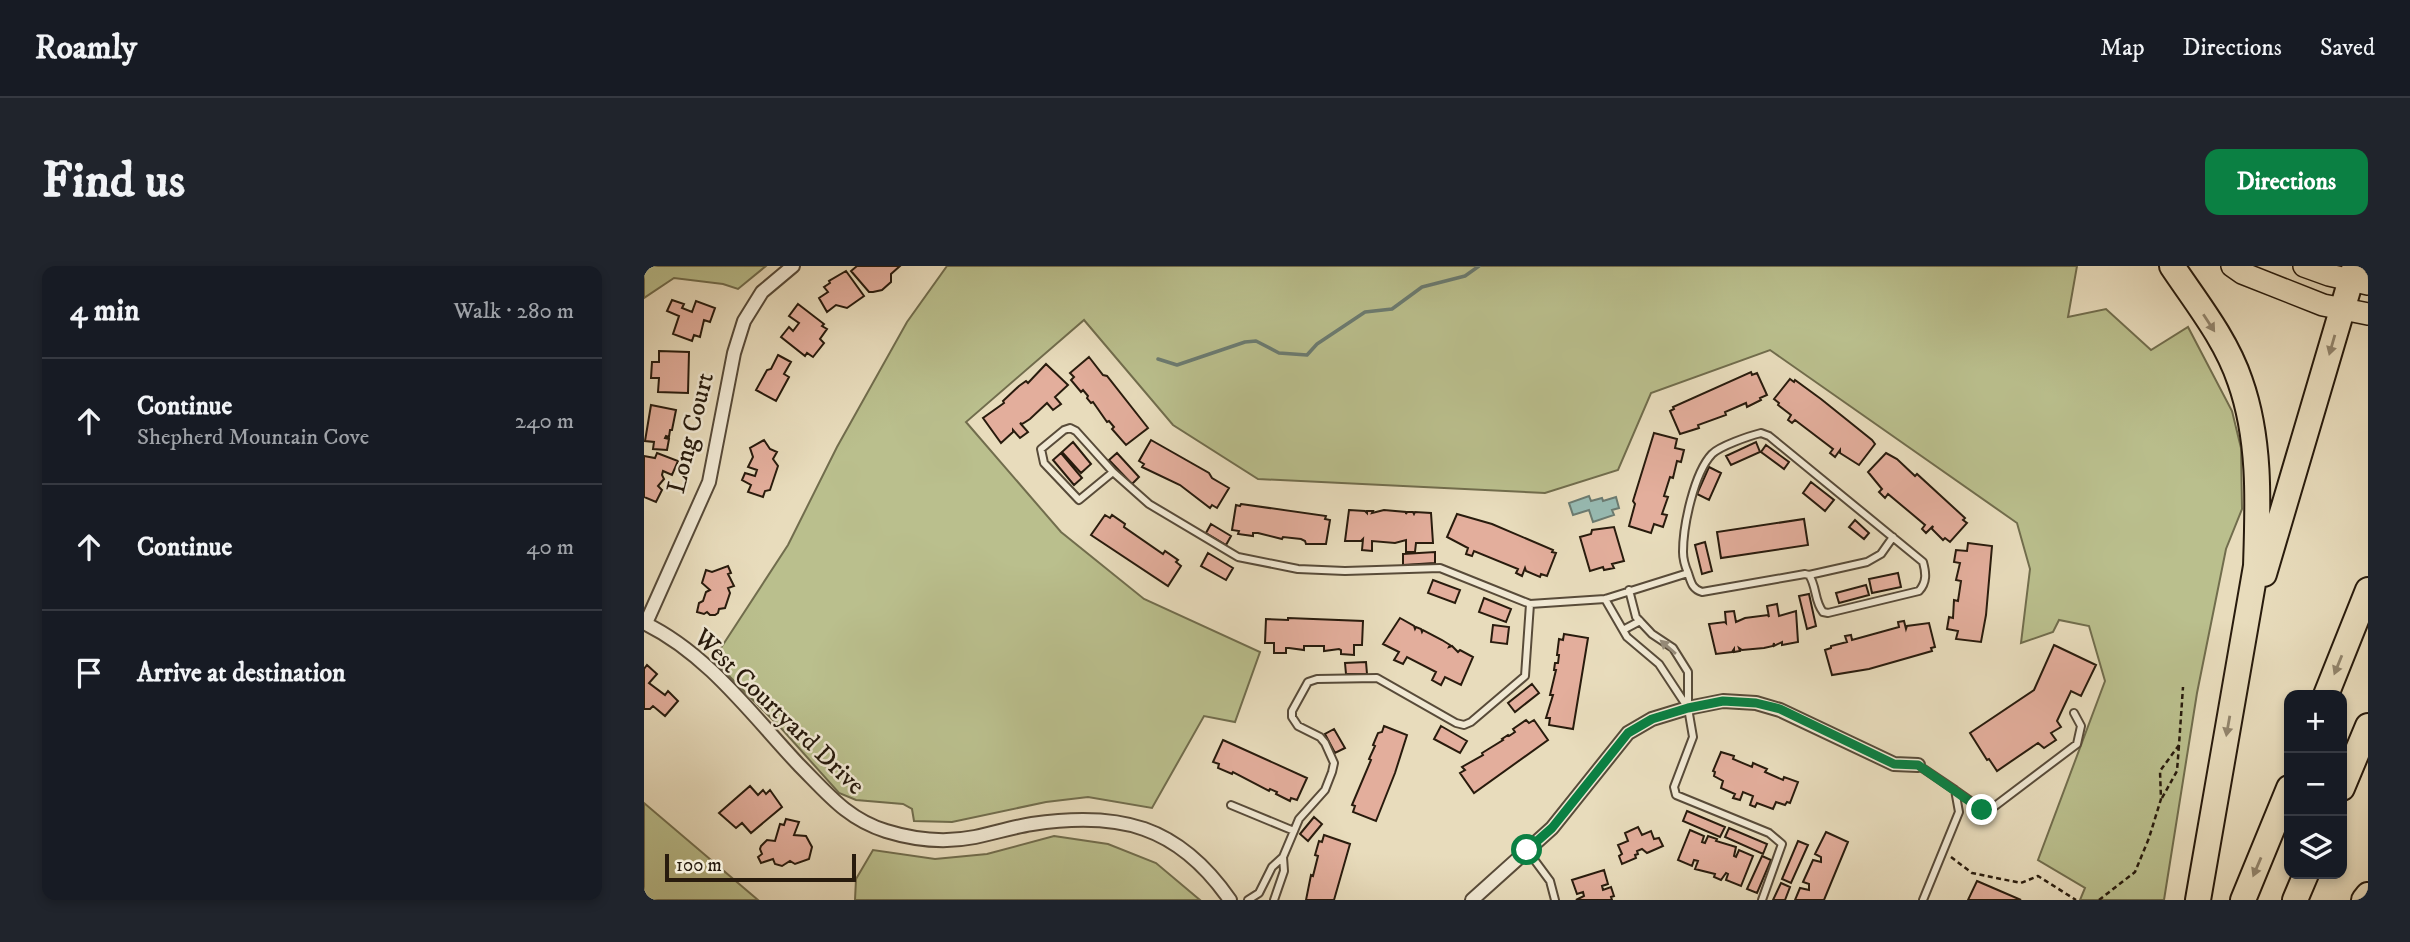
<!DOCTYPE html>
<html lang="en">
<head>
<meta charset="utf-8">
<style>
  body { margin:0; font-family:"IM FELL DW Pica",serif; background:#20242c; color:#f1f3f6 }
  .controls { position:absolute; right:21px; bottom:21px; display:grid; overflow:hidden; border-radius:14px; box-shadow:0 4px 10px #0003 }
  .controls button { width:63px; height:63px; display:grid; place-items:center; padding:0; border:0; border-bottom:2px solid #363941; background:#171b24; color:#f1f3f6; font:35px sans-serif }
  .scale { position:absolute; left:21px; bottom:18px; width:191px; box-sizing:border-box; padding-left:7px; border:4px solid #281b0d; border-top:0; font-size:19px; line-height:24px; white-space:nowrap; color:#281b0d; -webkit-text-stroke:5px #f0e8d3; paint-order:stroke }
  .stop { position:absolute; width:21px; height:21px; margin:-16px; border:5px solid #0b8043; border-radius:50%; background:#fff }
  .stop.end { background:#0b8043; border-color:#fff; box-shadow:0 2px 7px #0008 }
  .list { margin:0; padding:0; list-style:none }
  h2 { display:flex; justify-content:space-between; align-items:center; height:91px; margin:0; padding:0 28px; font-size:30px }
  h2 small { font-size:23px; font-weight:400; color:#9ea1a6 }
  .list li { display:grid; grid-template-columns:46px 1fr auto; gap:21px; align-items:center; box-sizing:border-box; height:126px; padding:0 28px; border-top:2px solid #363941 }
  .list b { display:block; font-size:26px; white-space:nowrap }
  .list p { margin:0; font-size:23px; white-space:nowrap; color:#9ea1a6 }
  .list em { font-size:23px; font-style:normal; color:#9ea1a6 }
  .icon { flex:none; width:38px; height:38px; fill:none; stroke:currentColor; stroke-width:2; stroke-linecap:round; stroke-linejoin:round }
  .map { position:relative; flex:none; width:1724px; height:634px; overflow:hidden; border-radius:14px }
  header { display:flex; align-items:center; gap:42px; box-sizing:border-box; height:98px; padding:0 35px; background:#171b24; border-bottom:2px solid #363941 }
  header strong { font-size:33px }
  nav { display:flex; gap:38px; margin-inline-start:auto; font-size:24px }
  .intro { display:flex; align-items:center; justify-content:space-between; box-sizing:border-box; height:168px; padding:0 42px }
  h1 { margin:0; font-size:49px }
  .button { padding:18px 32px; border-radius:14px; background:#0b8043; color:#fff; font-size:24px; font-weight:700 }
  main { display:flex; gap:42px; padding:0 42px }
  aside { flex:1; background:#171b24; border-radius:14px; box-shadow:0 4px 10px #0003 }
  .map>svg:first-child { display:block }
  .green { fill:#babf8d; stroke:#716d4d; stroke-width:2 }
  .water { fill:#97bbb3; stroke:#6b7b71; stroke-width:2 }
  .lines { fill:none; stroke-linecap:round; stroke-linejoin:round }
  .stream { stroke:#6b7b71; stroke-width:3.5 }
  .building { fill:#e3ae9c; stroke:#281b0d; stroke-width:2 }
  .lane-casing { stroke:#584b39; stroke-width:10 }
  .street-casing { stroke:#584b39; stroke-width:16 }
  .primary-casing { stroke:#281b0d; stroke-width:24 }
  .highway-casing { stroke:#281b0d; stroke-width:28 }
  .path { stroke:#281b0d; stroke-width:2.5; stroke-dasharray:5 3.5; stroke-linecap:butt }
  .lane { stroke:#f0e8d3; stroke-width:6 }
  .street { stroke:#f0e8d3; stroke-width:12 }
  .primary { stroke:#e8dcbc; stroke-width:21 }
  .highway { stroke:#e8dcbc; stroke-width:24 }
  .oneway { fill:#92856d }
  .oneway2 { fill:#968c7a }
  .route { stroke:#0b8043; stroke-width:9 }
  .labels { text-anchor:middle; dominant-baseline:central; stroke-width:5; stroke-linejoin:round; paint-order:stroke }
  .street-label { font-size:26px; fill:#281b0d; stroke:#f0e8d3 }
</style>
</head>
<body>
<header>
<strong>Roamly</strong>
<nav><a>Map</a><a>Directions</a><a>Saved</a></nav>
</header>
<div class="intro"><h1>Find us</h1><a class="button">Directions</a></div>
<main>
<aside>
<h2>4 min<small>Walk · 280 m</small></h2>
<ul class="list">
<li><svg class="icon" aria-label="ahead" viewBox="0 0 24 24"><path d="M12 20V5M6 11l6-6 6 6"/></svg><div><b>Continue</b><p>Shepherd Mountain Cove</p></div><em>240 m</em></li>
<li><svg class="icon" aria-label="ahead" viewBox="0 0 24 24"><path d="M12 20V5M6 11l6-6 6 6"/></svg><div><b>Continue</b></div><em>40 m</em></li>
<li><svg class="icon" aria-label="arrive" viewBox="0 0 24 24"><path d="M6 21V4h12l-3 4 3 4H6"/></svg><div><b>Arrive at destination</b></div></li>
</ul>
</aside>
<div class="map">
<svg width="1724" height="634" viewBox="0 0 1724 634">
  <rect width="100%" height="100%" fill="#e8dcbc"/>
  <filter id="stains"><feTurbulence type="fractalNoise" baseFrequency=".00286" numOctaves="4"/><feColorMatrix values="0 0 0 0 .2 0 0 0 0 .09 0 0 0 0 .02 0 0 0 .5 -.17"/></filter>
  <radialGradient id="worn" r=".72"><stop offset=".6" stop-color="#630" stop-opacity="0"/><stop offset="1" stop-color="#630" stop-opacity=".3"/></radialGradient>
  <path class="green" d="M0,0H122L94,23L79,18L30,12L0,32Z
    M303,0H1433L1424,51L1462,43L1507,84L1544,61L1588,145L1597,182L1598,243L1582,283L1553,427L1520,634H1436L1441,622L1394,594L1461,415L1445,360L1415,354L1409,366L1377,377L1386,303L1373,257L1126,84L1007,127L974,204L901,227L614,213L529,159L440,54L322,156L417,266L500,333L616,386L591,456L560,450L508,542L444,531L402,536L308,556L270,555L268,543L259,538L212,534L195,527L137,462L69,394L144,279L193,181L263,56Z
    M0,537L114,634H0Z
    M410,570L464,578L512,597L556,634H211L212,613L229,584L291,593L343,588Z"/>
  <path class="water" d="M945,230L947,235L958,232L959,235L972,231L975,242L968,244L970,249L949,256L945,244L929,249L925,237Z"/>
  <g class="lines">
    <path class="stream" d="M514,93L533,99L601,76L612,75L635,87L663,89L673,78L721,46L748,43L778,21L821,10L835,0"/>
  </g>
  <path class="building" d="M213,0H256L247,8V16L238,24L229,26H225L207,5Z
    M202,5L220,30L203,42L192,39L183,46L175,32L184,26L180,21L186,17L185,15Z
    M28,34L40,38L38,42L48,46L52,35L71,42L66,56L60,54L56,71L50,69L48,75L29,68L35,50L23,45Z
    M154,38L180,58L178,60L183,63L176,73L180,77L169,91L163,87L161,90L137,71L145,61L149,65L155,57L145,50Z
    M15,85L45,86L44,127L14,126L15,112H7L8,96H15Z
    M134,89L147,96L140,108L145,111L132,135L112,124L123,104L127,103Z
    M445,91L459,109L463,110L504,162L482,179L468,163L470,161L465,155L463,156L449,136L447,137L443,132L444,130L439,124L437,126L427,114L430,111L426,107Z
    M402,98L424,119L411,131L417,138L409,144L403,137L386,153L378,158L376,157L384,166L376,172L369,164V166L357,177L339,152L360,137L359,135L375,120L382,115L384,117Z
    M1107,106L1108,109L1113,107L1123,129L1116,132L1117,134L1103,141L1102,137L1081,146L1082,149L1054,159L1055,162L1036,168L1026,145L1030,143L1029,141Z
    M1146,113L1150,116L1151,114L1177,133L1228,174L1231,178L1215,199L1196,187V184L1191,191L1186,187L1189,183L1151,154L1148,157L1144,154L1147,149L1134,139L1135,137L1130,133Z
    M7,139L32,144L28,164H26L25,171L22,170L21,172L25,173L23,184L9,183L10,176L1,175Z
    M1010,167L1033,173L1031,182L1040,184L1037,196L1033,195L1029,212L1026,211L1020,230L1024,231L1018,248L1023,249L1019,261L1010,258L1007,267L985,260L991,238L989,235Z
    M120,174L126,183L133,186L129,193L134,200L126,224L121,225L119,231L104,226L107,219L98,214L101,207L111,210L113,204L104,201L109,191L106,182Z
    M507,174L565,207L568,212L585,222L573,242L568,239L566,242L536,219L498,201L500,198L495,195Z
    M429,176L447,198L437,207L418,186Z
    M1112,176L1116,186L1087,199L1082,190Z
    M1122,179L1145,196L1140,203L1117,186Z
    M13,187L34,195L28,209L19,205L18,209L20,213L14,220L18,224L12,236L0,231V190L11,192Z
    M417,187L438,212L430,219L409,194Z
    M473,187L495,211L488,218L465,194Z
    M1242,187L1253,193L1271,210L1273,208L1321,252L1319,254L1323,257L1306,276L1301,272L1299,274L1288,263L1289,260L1282,267L1278,263L1281,259L1268,248L1244,228L1241,232L1235,226L1238,223L1224,206Z
    M1065,201L1077,207L1065,234L1053,228Z
    M1167,216L1190,234L1181,245L1159,227Z
    M597,238L682,250L681,253L686,254L682,278H662L661,275L657,273L639,271L638,273L614,267H609V270L594,268L595,265L588,264L592,239L596,240Z
    M705,244L721,245L723,247V245H729L728,247L740,244L762,246V248L763,246H769L770,248L771,246L787,247L789,277H772L771,286H762V274L751,277L728,275V285L718,284L719,273L717,275H701Z
    M813,248L848,258L909,284L908,286L912,287L903,310L897,308L896,311L882,305L881,302L878,310L872,307L874,303L830,285L828,290L822,288L824,282L803,271Z
    M461,249L466,252L468,249L481,258L480,261L519,288L521,285L534,294L532,296L537,300L524,320L447,269Z
    M1160,253L1164,279L1077,292L1073,266Z
    M1211,254L1225,267L1220,273L1205,261Z
    M567,258L587,270L582,279L562,267Z
    M970,261L980,295L968,298L970,302L960,304L959,301L946,305L936,271L947,268L948,264Z
    M1061,276L1068,305L1058,308L1051,279Z
    M1324,277L1348,280L1342,349L1337,376L1312,373L1314,365L1303,363L1305,351L1309,352L1310,334L1314,335L1317,315L1312,314L1316,297L1310,296L1312,284L1323,285Z
    M791,286V297L759,299V288Z
    M564,287L589,302L582,314L557,300Z
    M84,300L87,307L84,308L90,320L84,322L86,327L81,342L75,343L74,347L71,349H66L63,346L60,348L53,346L55,337L59,335L62,326L66,324L58,317L62,304L68,306Z
    M1254,307L1257,321L1228,327L1225,313Z
    M789,314L816,324L811,337L784,327Z
    M1222,319L1225,329L1195,337L1192,327Z
    M1165,328L1172,360L1163,363L1155,330Z
    M840,332L867,343L862,356L835,346Z
    M1133,338L1135,350L1152,345L1154,376L1138,379V376L1130,380V377L1129,380L1120,382L1098,384L1095,382L1096,385L1090,386V383L1088,386L1072,388L1065,358L1081,356L1082,357L1081,346L1090,345L1092,356L1101,352L1124,349L1125,351L1123,340Z
    M644,352L719,355L718,379H710V389L697,388V384L695,383L680,385V380H660V384L645,382H642V387H630V377H621L622,353L644,354Z
    M756,352L770,360L771,363L772,361L777,363L778,366L779,364L798,374L806,379L805,381L808,380L814,386L816,384L829,391L817,419L801,411L797,419L788,414L792,406L763,391L759,398L750,394L755,386L739,378Z
    M1260,355L1262,363L1263,360L1285,357L1291,381L1287,382L1288,385L1225,403L1188,409L1181,384L1187,382V380L1203,376L1201,370L1207,369L1208,374L1255,361L1254,356Z
    M849,359L865,361L863,378L847,376Z
    M920,368L944,372L929,463L905,459L906,452H902L909,429H906L912,404H910L911,397H914L915,389H913L915,373L919,374Z
    M1410,379L1452,399L1437,430L1427,425L1413,455L1417,461L1407,467L1412,474L1400,482L1394,477L1353,505L1345,493L1343,494L1326,467L1390,424Z
    M722,396L723,408H702L701,397Z
    M3,399L13,408L5,417L21,429L24,425L34,435L21,450L9,440L6,443H0V403Z
    M888,418L895,427L871,446L864,437Z
    M882,454L885,457L890,454L904,474L830,527L816,507L821,504L818,501L839,489L838,487L859,474L858,473L864,469L865,470L871,466L869,463Z
    M740,460L763,469L751,507L732,555L709,546L711,540L708,539L727,494L725,493L731,480L729,479L734,467L738,466Z
    M797,460L823,475L816,487L790,473Z
    M690,463L701,482L691,487L681,468Z
    M579,474L663,512L653,534L647,532L646,535L632,528L633,526L626,523L625,525L589,506L588,508L574,502L575,498L569,496Z
    M1077,486L1090,490L1089,493L1108,501L1109,497L1123,503L1121,506L1139,514L1140,511L1154,516L1146,537L1143,536L1141,539L1132,536L1129,543L1113,537L1111,541L1106,539L1109,530L1099,526L1096,534L1089,532L1091,528L1077,522L1079,515L1070,510L1071,506L1069,505Z
    M106,520L114,529L119,524L122,528L126,524L138,541L107,567L98,557L92,562L75,547Z
    M1043,545L1081,561L1076,571L1039,555Z
    M670,551L678,558L664,575L656,568Z
    M142,553L155,556L150,569L162,570L168,581L165,593L151,598L146,595L138,600L131,598L129,593L117,597L114,591L118,588L116,583L117,580L123,574L131,575L136,558L140,559Z
    M994,561L998,569L1007,565L1010,573L1015,572L1019,580L1003,587L998,583L993,585L994,588L991,589L992,592L978,598L975,590L978,588L974,579L984,575L981,567Z
    M1085,562L1123,578L1119,588L1081,571Z
    M1046,564L1060,570L1058,576L1061,577L1064,570L1073,573L1072,575L1092,581L1090,590L1092,591L1095,584L1109,590L1097,620L1082,614L1084,608L1082,607L1077,614L1070,611L1071,608L1051,603L1054,595L1050,594L1048,600L1034,594Z
    M1182,566L1204,576L1180,634H1151L1156,622L1165,624V618L1159,616L1169,594L1177,596V591L1171,588Z
    M680,569L706,578L690,634H662L667,609L669,610L674,590L671,589L675,575L678,576Z
    M1154,575L1164,579L1147,617L1138,613Z
    M1118,590L1127,594L1113,627L1103,623Z
    M960,604L964,618L958,620L959,624L967,621L970,630L967,631L968,634H932L940,630L939,626L933,628L928,614Z
    M1333,615L1377,634H1324Z
    M1137,617L1146,621L1141,634H1129Z"/>
  <g class="lines">
    <g class="lane-casing">
      <path id="lane" d="M469,206L435,234L400,197L397,183L420,164L426,162L432,165L469,206L505,238L594,291L654,303L701,305L796,302L886,338L961,333L1044,307C1047,316 1048,323 1058,326L1161,308L1165,309C1173,321 1170,335 1179,346L1184,347L1275,325C1283,316 1282,307 1279,296L1125,170L1117,167C1105,170 1076,180 1068,188C1050,207 1039,260 1039,286C1039,293 1041,300 1044,307
        M1165,309L1223,296L1237,288L1249,271
        M985,324L992,351L1008,368L1029,382L1044,406V442L1049,471L1030,521L1032,529L1125,567L1138,578L1118,634
        M961,333L983,371L1015,398L1044,442
        M979,364L996,355
        M1274,499L1311,524L1315,546L1279,634
        M1311,524L1338,543L1351,540L1433,478L1437,460L1430,447
        M587,539L650,565
        M883,584L906,615L911,634
        M604,634L615,627L628,601L639,591L655,553L681,524L688,506L690,497L681,477L676,471L654,460L648,451V445L664,416L673,413L733,412L812,457L820,459L827,456L881,410L886,338
        M630,634L640,605L639,591"/>
    </g>
    <g class="street-casing">
      <path id="street" d="M0,357C63,387 108,449 155,499C183,527 203,553 242,565C271,574 301,577 331,571C350,567 369,561 388,558C475,545 534,559 586,634
        M2,357L65,216L90,87L100,55L118,26L149,0
        M828,634L908,562L984,467L1008,453L1044,442L1079,435L1112,437L1136,444L1250,498L1274,499"/>
    </g>
    <g class="primary-casing">
      <path id="primary" d="M1588,0L1598,7L1679,39L1724,48
        M1660,0L1685,9L1724,18"/>
    </g>
    <g class="highway-casing">
      <path id="highway" d="M1528,0C1552,36 1582,73 1596,115C1617,174 1614,239 1612,300L1554,634
        M1620,308L1711,0
        M1682,429L1724,324
        M1698,522L1724,460
        M1599,634L1645,522
        M1651,634L1662,608
        M1720,634L1724,629"/>
    </g>
    <path class="path" d="M1518,532L1533,505L1535,479
      M1307,591L1328,607L1377,617L1394,610L1432,634
      M1455,634L1491,606L1505,572L1517,533L1516,505L1535,479L1539,421"/>
    <use href="#lane" class="lane"/>
    <use href="#street" class="street"/>
    <use href="#primary" class="primary"/>
    <use href="#highway" class="highway"/>
  </g>
  <defs><path id="oneway-solid" d="M-6-.8H1V-3.2L6.5 0L1 3.2V.8H-6Z" transform="scale(1.75)"/></defs>
  <g class="oneway">
    <use href="#oneway-solid" transform="translate(1565 57) rotate(57)"/>
    <use href="#oneway-solid" transform="translate(1688 79) rotate(106)"/>
    <use href="#oneway-solid" transform="translate(1694 399) rotate(112)"/>
    <use href="#oneway-solid" transform="translate(1584 460) rotate(100)"/>
    <use href="#oneway-solid" transform="translate(1613 601) rotate(113)"/>
  </g>
  <use class="oneway2" href="#oneway-solid" transform="translate(1024 381) rotate(-139)"/>
  <g class="lines">
    <path class="route" d="M883,584L908,562L984,467L1008,453L1044,442L1079,435L1112,437L1136,443L1250,498L1274,499L1338,544"/>
  </g>
  <g class="labels">
    <g class="street-label">
      <text transform="translate(47 167) rotate(-76)">Long Court</text>
      <text transform="translate(135 446) rotate(44)">West Courtyard Drive</text>
    </g>
  </g>
  <rect width="100%" height="100%" filter="url(#stains)"/>
  <rect width="100%" height="100%" fill="url(#worn)"/>
</svg>
<div class="controls">
<button>+</button>
<button>−</button>
<button><svg class="icon" aria-label="layers" viewBox="0 0 24 24"><path d="M12 4l9 5-9 5-9-5zM3 14l9 5 9-5"/></svg></button>
</div>
<div class="scale">100 m</div>
<div class="stop" style="left:883px;top:584px"></div>
<div class="stop end" style="left:1338px;top:544px"></div>
</div>
</main>
</body>
</html>
